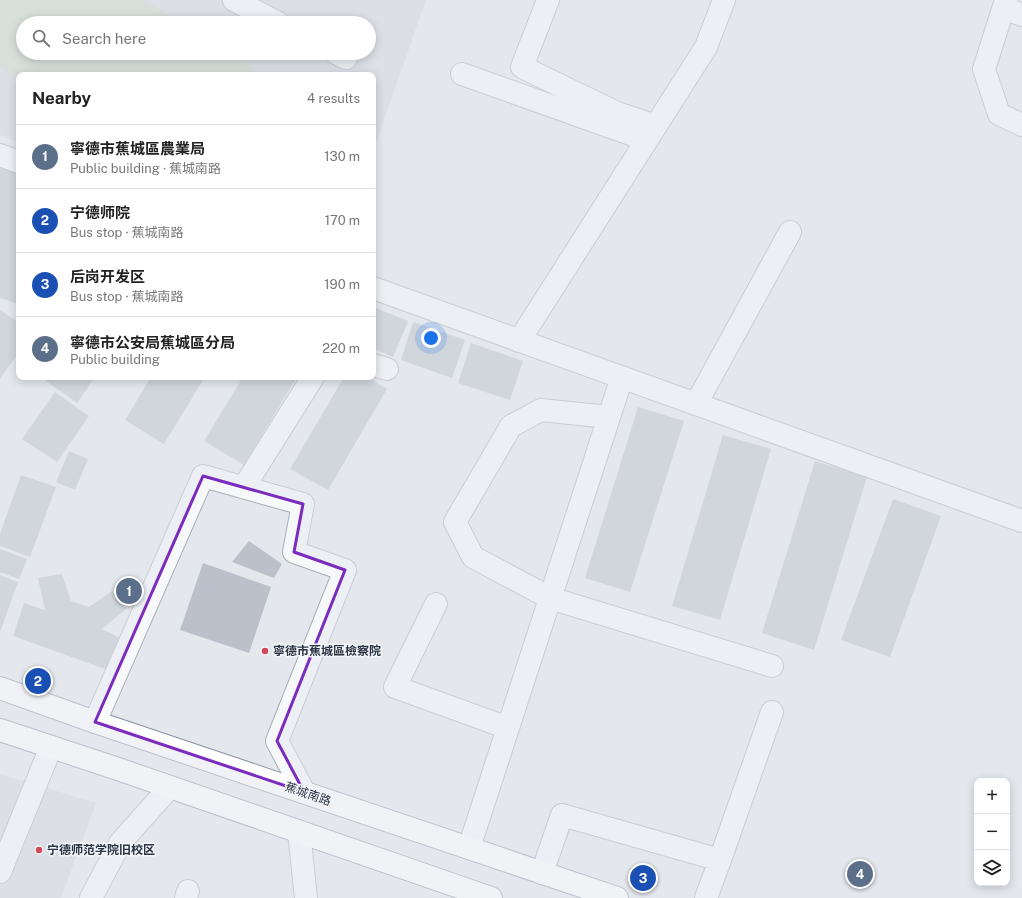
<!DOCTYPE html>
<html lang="en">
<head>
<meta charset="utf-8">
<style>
  body { margin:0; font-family:"Public Sans","Noto Sans SC",sans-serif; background:#f2f2f2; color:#222 }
  .controls { position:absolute; right:12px; bottom:12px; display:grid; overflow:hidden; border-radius:8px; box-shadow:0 2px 10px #0003 }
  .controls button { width:36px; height:36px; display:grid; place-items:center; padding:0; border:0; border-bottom:1px solid #e0e0e0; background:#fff; color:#222; font:20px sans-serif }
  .you { position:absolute; left:431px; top:338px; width:14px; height:14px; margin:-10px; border:3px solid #fff; border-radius:50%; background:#1a73e8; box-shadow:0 0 0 6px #1a73e833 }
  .badge { display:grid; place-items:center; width:26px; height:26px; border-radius:50%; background:#d93025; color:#fff; font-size:13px; font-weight:700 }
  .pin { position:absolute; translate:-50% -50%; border:2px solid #fff; box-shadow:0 1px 4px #0006 }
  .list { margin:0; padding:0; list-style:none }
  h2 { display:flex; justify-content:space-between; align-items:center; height:52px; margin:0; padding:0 16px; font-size:17px }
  h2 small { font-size:13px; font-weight:400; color:#767676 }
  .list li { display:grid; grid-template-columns:26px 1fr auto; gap:12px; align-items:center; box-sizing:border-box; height:64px; padding:0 16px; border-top:1px solid #e0e0e0 }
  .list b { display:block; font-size:15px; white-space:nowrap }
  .list p { margin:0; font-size:13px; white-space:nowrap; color:#767676 }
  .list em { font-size:13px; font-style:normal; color:#767676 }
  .icon { flex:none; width:22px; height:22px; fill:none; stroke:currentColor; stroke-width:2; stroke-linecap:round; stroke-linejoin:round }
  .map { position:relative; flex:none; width:1022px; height:898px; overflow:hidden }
  .search { position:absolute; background:#fff; box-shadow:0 2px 10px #0003; left:16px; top:16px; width:360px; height:44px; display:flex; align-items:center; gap:10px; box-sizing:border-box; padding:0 14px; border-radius:22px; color:#767676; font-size:15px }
  .panel { position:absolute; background:#fff; box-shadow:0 2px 10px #0003; left:16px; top:72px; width:360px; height:308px; border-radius:8px }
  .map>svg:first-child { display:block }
  .built { fill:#d2d6de; fill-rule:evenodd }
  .green { fill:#c9d6c5 }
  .building { fill:#bbc0ca }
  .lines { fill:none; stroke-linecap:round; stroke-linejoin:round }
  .minor-casing { stroke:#a9aeb7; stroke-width:24 }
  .highway-casing { stroke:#8b94a3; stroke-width:24 }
  .minor { stroke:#f7f8fa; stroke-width:22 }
  .highway { stroke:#fff; stroke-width:22 }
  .marked { fill:none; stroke:#7b2cbf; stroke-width:3; stroke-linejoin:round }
  .poi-dot { fill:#d1495b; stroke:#f4f6f9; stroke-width:1.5 }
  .labels { text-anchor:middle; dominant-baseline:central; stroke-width:3; stroke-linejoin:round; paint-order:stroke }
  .poi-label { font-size:12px; font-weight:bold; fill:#2b3445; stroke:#f4f6f9; text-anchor:start }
  .street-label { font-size:12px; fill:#2b3445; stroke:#f4f6f9 }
</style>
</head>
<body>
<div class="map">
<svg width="1022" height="898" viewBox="0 0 1022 898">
  <rect width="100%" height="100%" fill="#e4e7ec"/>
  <path class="built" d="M0,0H426L373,151V75H19V143L0,135ZM23,23H369V53H23Z
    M0,774L96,803L61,898H0Z"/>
  <path class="green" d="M0,0H143L185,23H23V53H240L244,55L257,75H19V78L0,68Z"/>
  <path class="building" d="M0,167L19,174V304L0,298Z
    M373,307L408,321L393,357L373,348Z
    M0,310L19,323V352L0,379Z
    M413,322L465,340L452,378L401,360Z
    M471,343L523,361L510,400L458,383Z
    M49,377H95L77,403L46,381Z
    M151,377H205L164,444L125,420Z
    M243,377H297L244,465L204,441Z
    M344,377H367L387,389L328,490L290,469Z
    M55,392L89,416L57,462L22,439Z
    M638,407L684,421L630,592L585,578Z
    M723,435L771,449L720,620L672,606Z
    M69,451L88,459L75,490L56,482Z
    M815,461L867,477L814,650L762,633Z
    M21,475L56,487L30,557L0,546V534Z
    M893,499L941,516L890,657L841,640Z
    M249,541L282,564L274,578L232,562Z
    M0,549L27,559L19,579L0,572Z
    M203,563L271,587L249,653L180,630Z
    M62,574L71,601L89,607L112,591L126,609L102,629L122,639L111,671L13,636L24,603L45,610L38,578Z
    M0,575L18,582L0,632Z"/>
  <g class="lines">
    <g class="minor-casing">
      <path id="minor" d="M234,0L278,23
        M548,0L522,67L617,113L656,126
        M1006,0L984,69L999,114L1022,125
        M1004,8L1022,15
        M336,53L346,58
        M462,74L647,140
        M0,155L19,162
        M373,288L1022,521
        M519,341L706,47L724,0
        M373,365L387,369
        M696,404L790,232
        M609,417L541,410L511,426L455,522L473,557L550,598L772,666
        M244,487L313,377
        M436,604L395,687L508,728
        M95,722L203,476L303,504L294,552L345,570L277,741L304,792
        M299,832L306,898
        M469,848L622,377
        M0,872L51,747
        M542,873L562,815L720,860
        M91,898L120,843L170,787
        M186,898L188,891
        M706,898L720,860L772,712"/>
    </g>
    <g class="highway-casing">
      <path id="highway" d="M0,688L95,722L617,898
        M0,730L121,770L491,898"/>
    </g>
    <use href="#minor" class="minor"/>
    <use href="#highway" class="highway"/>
  </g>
  <path d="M0 0H1022V898H0ZM203,476L303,504L294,552L345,570L277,741L304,792L95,722Z" fill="#e4e7ec" fill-opacity=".55" fill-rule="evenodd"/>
  <path class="marked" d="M203,476L303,504L294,552L345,570L277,741L304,792L95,722Z"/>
  <g class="poi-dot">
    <circle cx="265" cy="651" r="4"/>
    <circle cx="39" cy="850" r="4"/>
  </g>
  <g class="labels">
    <g class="poi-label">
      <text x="273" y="651">寧德市蕉城區檢察院</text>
      <text x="47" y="850">宁德师范学院旧校区</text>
    </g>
    <g class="street-label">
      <text transform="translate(308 794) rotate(19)">蕉城南路</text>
    </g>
  </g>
</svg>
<div class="controls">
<button>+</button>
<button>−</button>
<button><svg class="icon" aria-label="layers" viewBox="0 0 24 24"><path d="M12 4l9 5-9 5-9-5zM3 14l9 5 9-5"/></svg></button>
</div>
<div class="you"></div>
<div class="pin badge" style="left:129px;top:591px;background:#5c6f8a">1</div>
<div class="pin badge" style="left:38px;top:681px;background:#1a4fb4">2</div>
<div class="pin badge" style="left:643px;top:878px;background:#1a4fb4">3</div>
<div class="pin badge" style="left:860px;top:874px;background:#5c6f8a">4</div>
<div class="search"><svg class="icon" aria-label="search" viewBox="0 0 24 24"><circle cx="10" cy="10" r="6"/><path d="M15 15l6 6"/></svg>Search here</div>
<section class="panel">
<h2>Nearby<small>4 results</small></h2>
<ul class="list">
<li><span class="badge" style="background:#5c6f8a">1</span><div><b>寧德市蕉城區農業局</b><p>Public building · 蕉城南路</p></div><em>130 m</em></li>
<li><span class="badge" style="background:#1a4fb4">2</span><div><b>宁德师院</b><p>Bus stop · 蕉城南路</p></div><em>170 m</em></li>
<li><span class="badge" style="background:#1a4fb4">3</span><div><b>后岗开发区</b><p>Bus stop · 蕉城南路</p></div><em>190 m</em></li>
<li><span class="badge" style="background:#5c6f8a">4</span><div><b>寧德市公安局蕉城區分局</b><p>Public building</p></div><em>220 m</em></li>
</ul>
</section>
</div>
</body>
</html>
